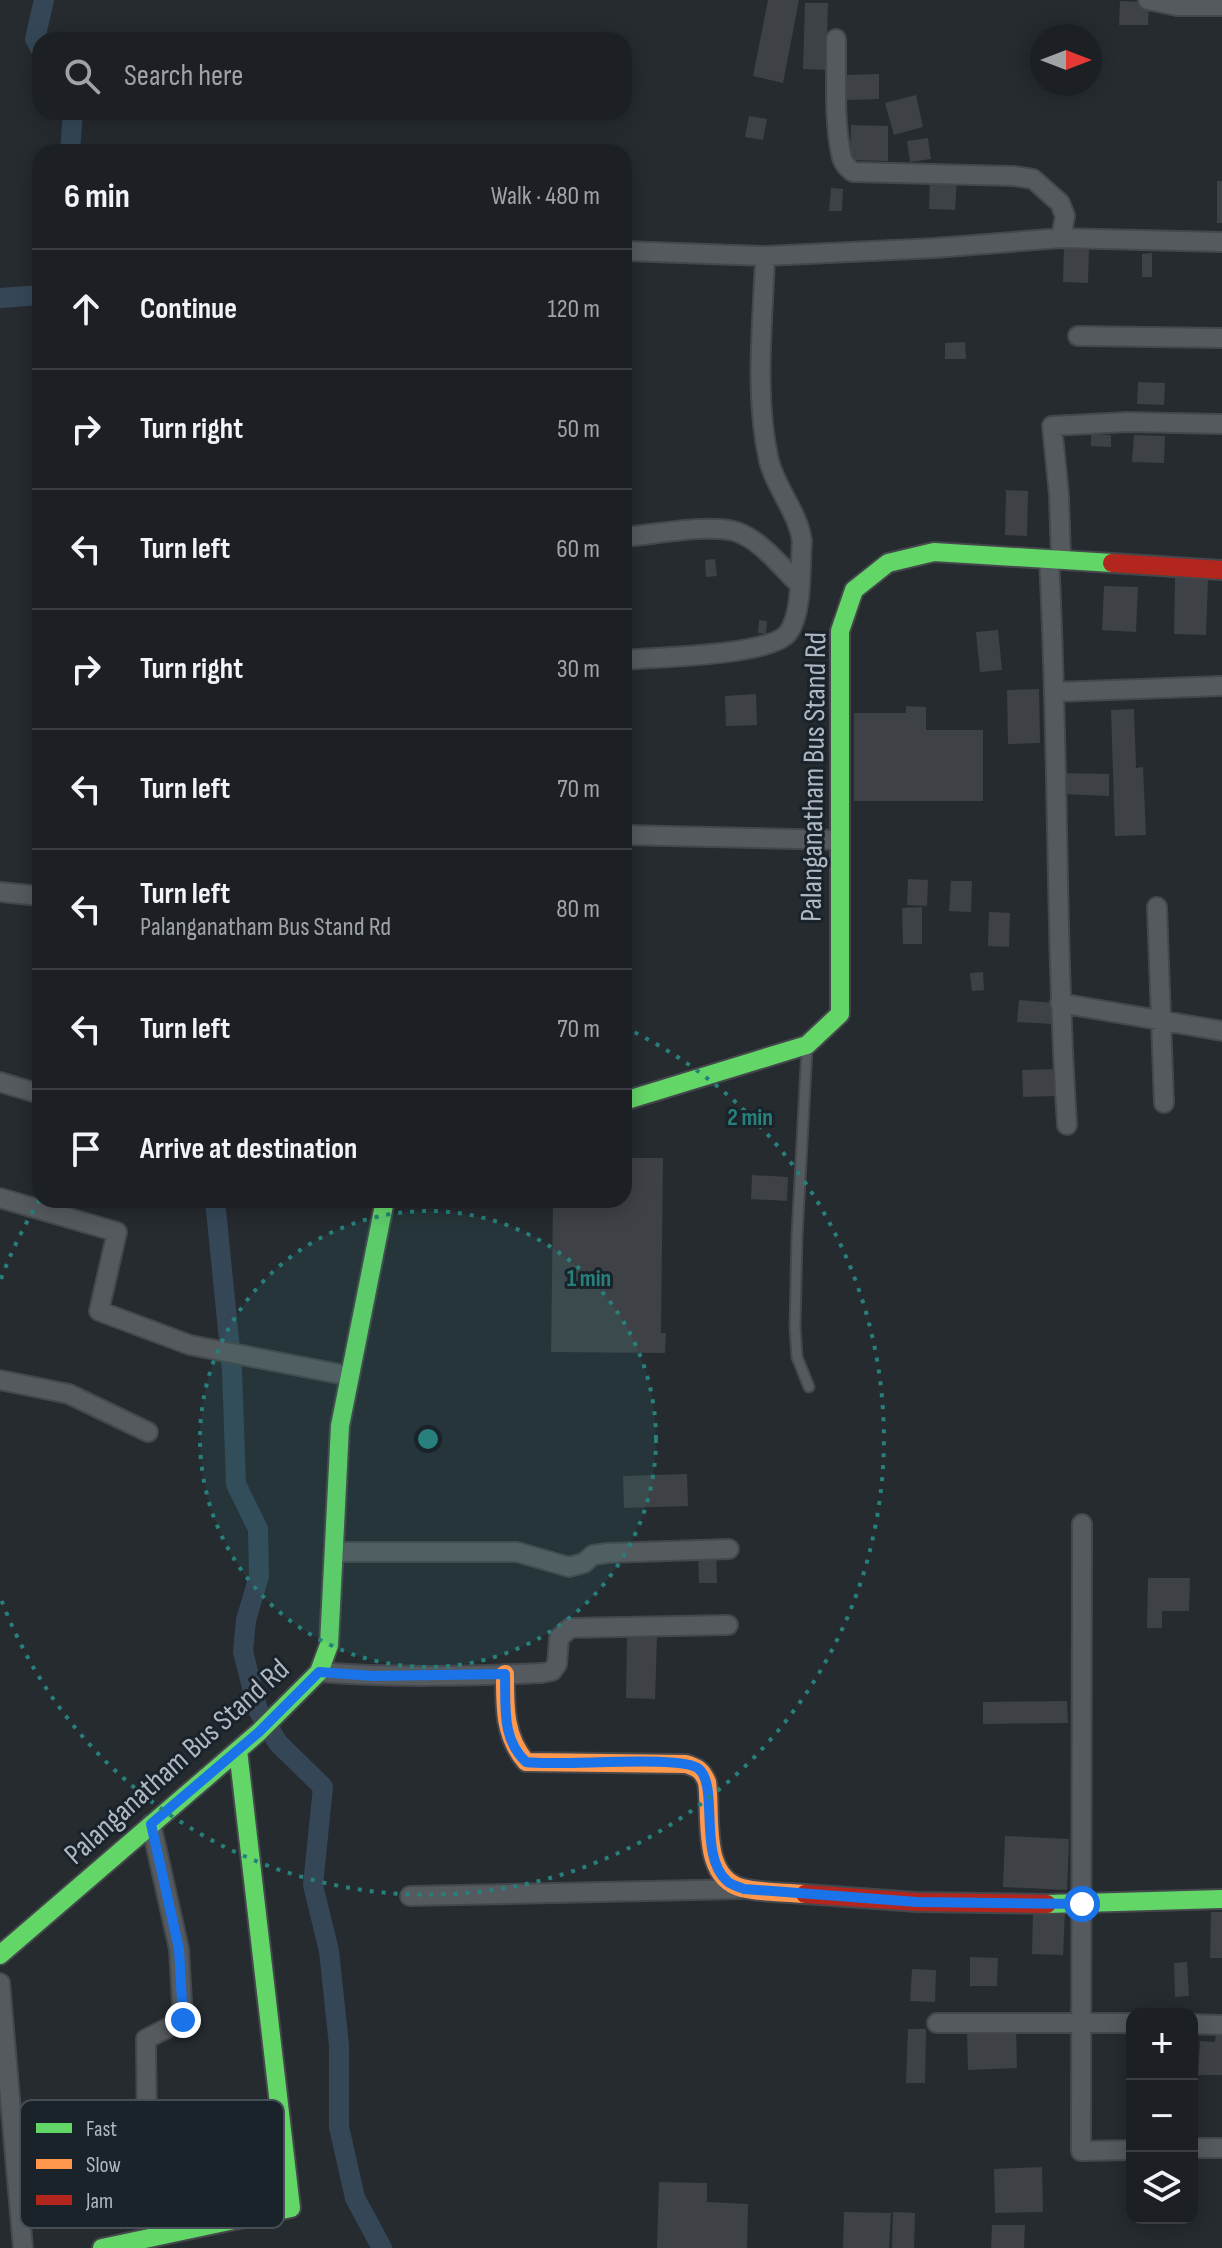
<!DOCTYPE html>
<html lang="en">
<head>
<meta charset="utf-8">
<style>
  body { margin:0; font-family:"Sofia Sans Condensed",sans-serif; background:#25282c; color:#f1f3f6 }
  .controls { position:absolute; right:24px; bottom:24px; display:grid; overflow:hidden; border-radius:16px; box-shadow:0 4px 20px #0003 }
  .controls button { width:72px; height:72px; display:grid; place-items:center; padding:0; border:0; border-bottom:2px solid #3a3e41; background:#1c2024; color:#f1f3f6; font:40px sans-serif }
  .compass { position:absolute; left:1030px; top:24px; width:72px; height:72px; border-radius:50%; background:#1c2024; box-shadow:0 4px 20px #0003; rotate:90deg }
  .stop { position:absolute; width:24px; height:24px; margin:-18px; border:6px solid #1a73e8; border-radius:50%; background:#fff }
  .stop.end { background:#1a73e8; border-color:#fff; box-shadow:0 2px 8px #0008 }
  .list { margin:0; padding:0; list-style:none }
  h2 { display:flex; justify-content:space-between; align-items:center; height:104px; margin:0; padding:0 32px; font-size:34px }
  h2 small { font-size:26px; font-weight:400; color:#a0a3a6 }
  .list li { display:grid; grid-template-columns:52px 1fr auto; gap:24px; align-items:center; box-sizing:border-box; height:120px; padding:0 32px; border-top:2px solid #3a3e41 }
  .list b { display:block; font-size:30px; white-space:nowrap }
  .list p { margin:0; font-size:26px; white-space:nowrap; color:#a0a3a6 }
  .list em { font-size:26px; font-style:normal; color:#a0a3a6 }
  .icon { flex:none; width:44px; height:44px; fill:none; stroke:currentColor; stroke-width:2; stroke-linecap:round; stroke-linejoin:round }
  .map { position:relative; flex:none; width:1222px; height:2248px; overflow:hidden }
  .search { position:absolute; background:#1c2024; box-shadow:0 4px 20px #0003; left:32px; top:32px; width:600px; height:88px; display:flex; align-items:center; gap:20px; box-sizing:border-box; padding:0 28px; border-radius:24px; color:#a0a3a6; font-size:30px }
  .panel { position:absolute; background:#1c2024; box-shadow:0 4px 20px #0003; left:32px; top:144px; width:600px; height:1064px; border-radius:24px }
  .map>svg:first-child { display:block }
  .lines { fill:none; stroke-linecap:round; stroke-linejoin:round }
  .canal { stroke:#354757; stroke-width:20 }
  .building { fill:#3e4247 }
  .lane-casing { stroke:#44474b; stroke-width:13 }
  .street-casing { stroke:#44474b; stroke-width:22 }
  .fast-casing { stroke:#44474b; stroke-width:22 }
  .slow-casing { stroke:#44474b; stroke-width:22 }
  .jam-casing { stroke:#44474b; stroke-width:22 }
  .lane { stroke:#555a5f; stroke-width:9 }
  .street { stroke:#555a5f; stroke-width:18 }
  .fast { stroke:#63d668; stroke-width:18 }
  .slow { stroke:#ff974d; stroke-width:18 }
  .jam { stroke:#b3261e; stroke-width:18 }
  .route { stroke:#1a73e8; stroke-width:10 }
  .ring { fill:none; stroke:#27807b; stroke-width:4; stroke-dasharray:4 8 }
  .labels { text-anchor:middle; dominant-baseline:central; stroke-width:6; stroke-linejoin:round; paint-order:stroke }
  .street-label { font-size:30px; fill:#aeb8c3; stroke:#1a222a }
  .key { fill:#1a222a; stroke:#464f58; stroke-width:2 }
  .key-label { font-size:22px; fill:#aeb8c3 }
  .centre { fill:#27807b; stroke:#1a222a; stroke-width:4 }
  .ring-label { font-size:24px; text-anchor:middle; font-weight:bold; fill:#27807b; stroke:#1a222a; stroke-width:6; stroke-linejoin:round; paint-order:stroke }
</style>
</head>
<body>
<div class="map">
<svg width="1222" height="2248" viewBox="0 0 1222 2248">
  <rect width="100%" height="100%" fill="#262b30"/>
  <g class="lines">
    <path class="canal" d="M40,48L35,39L44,0
      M70,152L73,112
      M0,298L40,295
      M215,1200L232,1370L236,1484L258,1529L259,1576L246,1620L243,1652L258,1710L278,1743L323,1787L313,1885L329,1951L339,2045V2127L355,2198L382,2248"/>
  </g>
  <path class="building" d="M768,0H799L783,83L753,76Z
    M1120,1L1149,2L1148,25H1119Z
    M805,3H828L826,70L803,69Z
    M879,74V99L846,100L845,75Z
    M916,95L923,127L894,135L885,103Z
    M749,116L767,119L763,140L745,137Z
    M851,125L888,126V161L850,160Z
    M928,138L931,159L910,162L907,141Z
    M930,177L957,179L955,210L929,209Z
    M1217,181H1222V223H1217Z
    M831,188L843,189L842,211H829Z
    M1064,246L1089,247L1088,283L1063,282Z
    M1152,253V277H1142V254Z
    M965,342L966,359H945V343Z
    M1138,382L1165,383L1164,405L1137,404Z
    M1091,434L1111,435V447L1091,446Z
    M1134,435L1165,436L1164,463L1132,462Z
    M1006,490L1028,491L1027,536L1005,535Z
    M715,559L717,576L706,577L705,560Z
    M1175,578H1208L1206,635L1174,634Z
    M1104,586L1138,587L1136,632L1102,630Z
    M759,620L767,621L766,634L758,633Z
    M998,630L1002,670L980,672L976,632Z
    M1039,689L1040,743L1008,744L1007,690Z
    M756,694L757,725L726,726L725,696Z
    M906,706L926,707V730H983V801H854V713H906Z
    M1134,709L1136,768L1143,767L1146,835L1115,836L1111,710Z
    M1062,773L1109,774V796L1062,794Z
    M908,879L928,880L927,906L907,905Z
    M951,881H972L971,912L949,911Z
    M922,907V944H903L902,908Z
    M989,912L1010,913L1009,947L988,946Z
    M983,972L984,990L972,991L970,973Z
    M1019,1000L1054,1003L1052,1024L1017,1022Z
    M1054,1069L1055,1096L1023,1097L1022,1070Z
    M624,1158H663L661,1333H666L665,1353L551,1352L553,1200H624Z
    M752,1175L788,1177L787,1201L751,1199Z
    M687,1474L688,1506L624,1508L623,1476Z
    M698,1552H716L717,1583H699Z
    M1148,1578H1190L1189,1611H1162V1628H1147Z
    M627,1636L657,1637L655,1699L626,1698Z
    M1067,1701L1068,1723L983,1724V1702Z
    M1005,1836L1069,1839L1067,1890L1003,1887Z
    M1033,1911L1065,1912L1063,1955L1032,1954Z
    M1211,1912H1222V1958H1210Z
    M970,1957L998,1958L997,1986H970Z
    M1187,1962L1189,1996L1175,1997L1174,1963Z
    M912,1969L936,1970L935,2002L910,2001Z
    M908,2029H926L925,2083H906Z
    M1016,2029L1017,2068L968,2070L967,2031Z
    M1192,2032H1198L1196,2077H1192Z
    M1216,2033L1222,2034V2075H1198L1200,2041L1215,2042Z
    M1042,2167L1043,2212L995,2213L994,2169Z
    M659,2182L707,2183V2202L748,2204L747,2248H657Z
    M844,2212L891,2213L889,2248H843Z
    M893,2212L915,2213L914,2248H892Z
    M992,2225H1025L1024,2248H991Z"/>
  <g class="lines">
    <g class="lane-casing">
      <path id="lane" d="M807,1048L797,1236L795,1327L797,1357L809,1387"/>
    </g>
    <g class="street-casing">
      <path id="street" d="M1148,0L1177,6H1222
        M836,39C837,77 833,120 842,158C844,165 848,168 853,172L1013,176L1033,179L1060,203L1065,216L1061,238
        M624,251L765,256L935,248L1061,238L1222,242
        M1078,336L1222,338
        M624,537C651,535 713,523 737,532C762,541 781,567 799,584
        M1049,559C1059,748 1055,937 1067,1125
        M1061,560L1059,495L1052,426L1127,422L1222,424
        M624,660C657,657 770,656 788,633C803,613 800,566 802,541C798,512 776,489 769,461C754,395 763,322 765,256
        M1055,692L1222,686
        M624,835L840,840
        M0,892L40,896
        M1157,907L1164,1103
        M1060,1003L1222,1031
        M0,1082L40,1094
        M0,1198L117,1232L99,1311L190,1345L350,1376
        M0,1380L69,1394L148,1432
        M1082,1524L1081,2151L1132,2150
        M334,1552H517L569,1567L584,1563L593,1555L608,1553L729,1549
        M319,1672C394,1678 467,1676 542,1673L552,1671L557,1664L559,1638L570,1628L728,1625
        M410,1896L741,1889
        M0,1983L23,2248
        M937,2023H1132
        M1192,2024L1222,2025
        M147,2141L146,2039L183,2020L179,1949L151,1824
        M1192,2148H1222"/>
    </g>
    <g class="fast-casing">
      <path id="fast" d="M624,1101L807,1045L840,1014V631L854,590L888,563L934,552L1112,563
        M1047,1904L1222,1899
        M0,1955L259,1732L319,1672L329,1645L340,1426L385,1200
        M102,2248L291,2208L238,1750"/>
    </g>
    <g class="slow-casing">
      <path id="slow" d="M505,1674C505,1707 504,1736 526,1762L686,1764C698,1768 702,1770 707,1782C712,1814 700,1877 742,1888C762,1893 785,1892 805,1894"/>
    </g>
    <g class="jam-casing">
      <path id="jam" d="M1112,563L1222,570
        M805,1894L917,1902L1047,1904"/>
    </g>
    <use href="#lane" class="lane"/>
    <use href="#street" class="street"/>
    <use href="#fast" class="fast"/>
    <use href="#slow" class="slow"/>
    <use href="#jam" class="jam"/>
  </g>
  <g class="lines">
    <path class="route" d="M183,2020L179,1949L151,1824L259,1732L319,1672L374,1676L505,1674C506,1707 501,1738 526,1762C558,1767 682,1754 699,1769C719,1787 698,1855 727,1881C731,1885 739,1887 744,1889L917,1902L1082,1904"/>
  </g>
  <circle cx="428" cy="1439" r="228" fill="#27807b" fill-opacity=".12"/>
  <g class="ring">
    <circle cx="428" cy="1439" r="228"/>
    <path d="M1 1279A456 456 0 0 1 39 1201M624 1027A456 456 0 1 1 1 1599"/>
  </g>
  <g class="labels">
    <g class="street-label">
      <text transform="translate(814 777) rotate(-89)">Palanganatham Bus Stand Rd</text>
      <text transform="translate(177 1762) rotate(-42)">Palanganatham Bus Stand Rd</text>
    </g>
  </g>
  <rect x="20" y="2100" width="264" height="128" rx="12" class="key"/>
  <rect x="36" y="2123" width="36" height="10" fill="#63d668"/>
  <rect x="36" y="2159" width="36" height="10" fill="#ff974d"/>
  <rect x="36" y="2195" width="36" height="10" fill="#b3261e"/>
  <g class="key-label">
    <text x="86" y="2136">Fast</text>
    <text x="86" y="2172">Slow</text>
    <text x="86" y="2208">Jam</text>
  </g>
  <circle cx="428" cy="1439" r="12" class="centre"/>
  <g class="ring-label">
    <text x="750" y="1125">2 min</text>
    <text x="589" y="1286">1 min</text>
  </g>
</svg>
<div class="controls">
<button>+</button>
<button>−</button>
<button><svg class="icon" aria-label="layers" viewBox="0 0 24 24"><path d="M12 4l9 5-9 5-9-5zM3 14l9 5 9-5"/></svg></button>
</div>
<svg class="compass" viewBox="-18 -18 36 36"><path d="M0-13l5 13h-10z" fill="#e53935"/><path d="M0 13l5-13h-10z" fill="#a0a3a6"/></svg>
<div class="stop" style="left:1082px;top:1904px"></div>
<div class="stop end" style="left:183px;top:2020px"></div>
<div class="search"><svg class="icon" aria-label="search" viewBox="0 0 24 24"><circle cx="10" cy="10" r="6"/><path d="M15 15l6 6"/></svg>Search here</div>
<section class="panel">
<h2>6 min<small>Walk · 480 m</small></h2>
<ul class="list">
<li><svg class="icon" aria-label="ahead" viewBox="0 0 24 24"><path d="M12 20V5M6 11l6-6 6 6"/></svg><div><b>Continue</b></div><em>120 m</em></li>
<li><svg class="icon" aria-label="right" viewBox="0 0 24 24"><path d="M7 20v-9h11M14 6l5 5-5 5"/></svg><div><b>Turn right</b></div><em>50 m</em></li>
<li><svg class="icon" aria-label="left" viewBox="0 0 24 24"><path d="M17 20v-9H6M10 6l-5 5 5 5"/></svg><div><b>Turn left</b></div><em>60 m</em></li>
<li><svg class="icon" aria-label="right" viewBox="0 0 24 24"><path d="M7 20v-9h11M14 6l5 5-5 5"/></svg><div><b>Turn right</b></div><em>30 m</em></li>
<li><svg class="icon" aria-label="left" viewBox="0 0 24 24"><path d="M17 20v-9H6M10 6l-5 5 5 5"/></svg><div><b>Turn left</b></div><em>70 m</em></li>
<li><svg class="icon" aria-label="left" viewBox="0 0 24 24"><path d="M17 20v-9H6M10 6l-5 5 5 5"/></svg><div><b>Turn left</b><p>Palanganatham Bus Stand Rd</p></div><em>80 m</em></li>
<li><svg class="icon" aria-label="left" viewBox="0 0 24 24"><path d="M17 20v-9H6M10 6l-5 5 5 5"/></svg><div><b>Turn left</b></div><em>70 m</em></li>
<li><svg class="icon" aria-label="arrive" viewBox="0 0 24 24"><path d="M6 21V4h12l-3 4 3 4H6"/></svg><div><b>Arrive at destination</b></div></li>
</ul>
</section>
</div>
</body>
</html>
